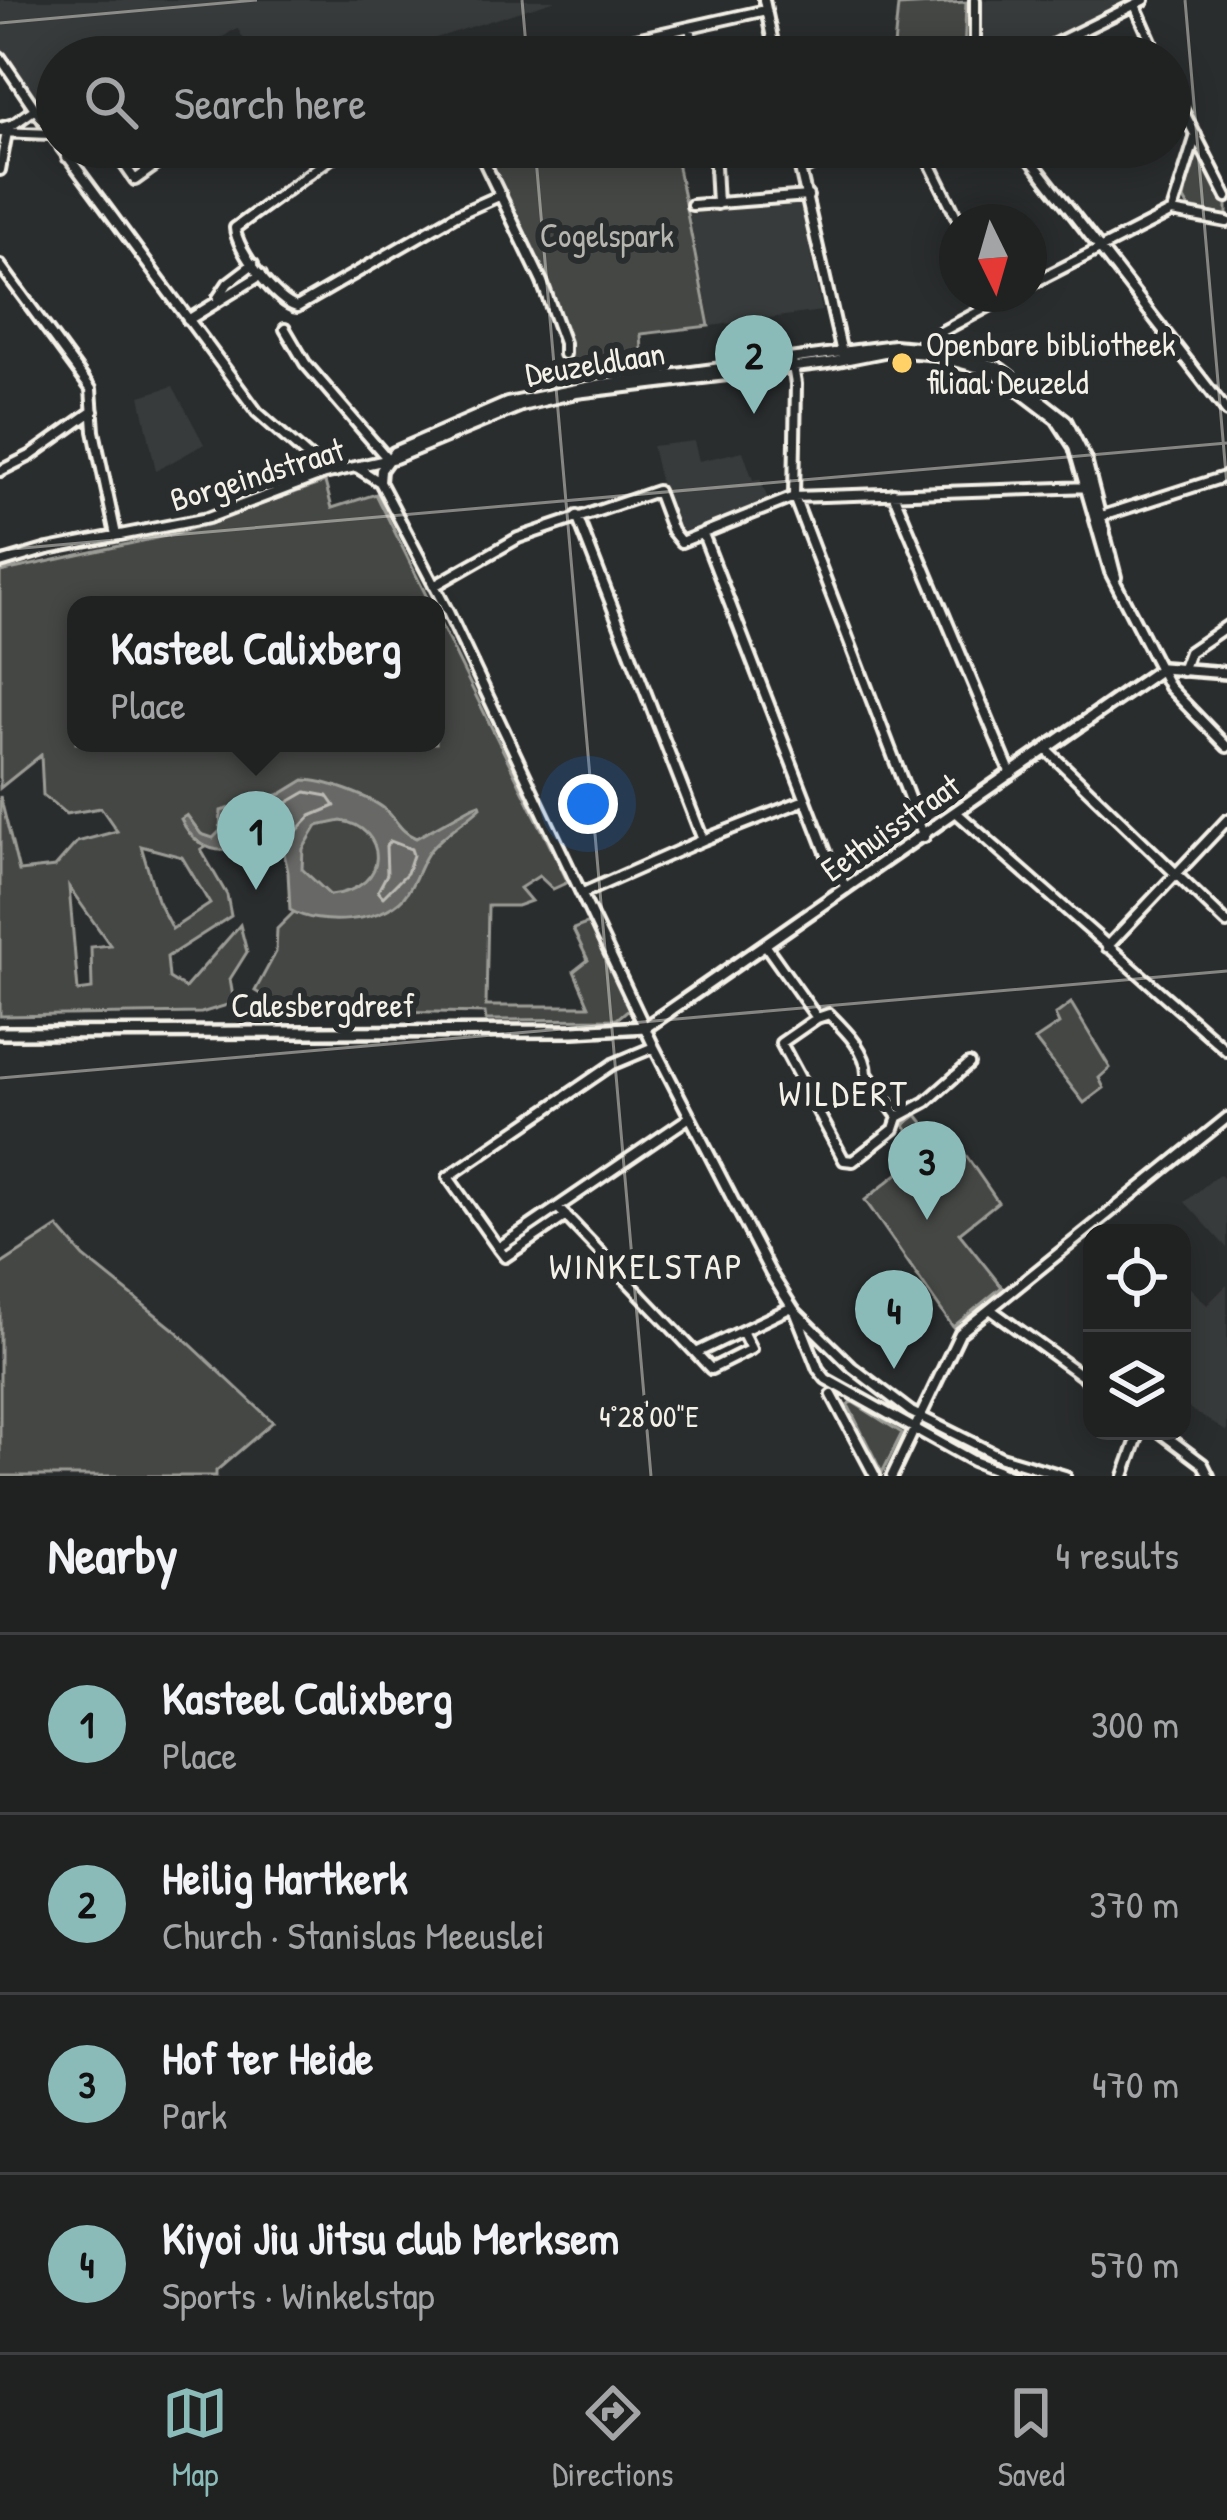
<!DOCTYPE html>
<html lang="en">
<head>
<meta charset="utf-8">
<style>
  body { margin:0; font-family:"Patrick Hand",sans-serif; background:#2d2f2f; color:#f1f3f6 }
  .controls { position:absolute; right:36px; bottom:36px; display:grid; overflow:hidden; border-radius:24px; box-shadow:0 6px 30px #0003 }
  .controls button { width:108px; height:108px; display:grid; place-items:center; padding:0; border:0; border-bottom:3px solid #3d3f40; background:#202222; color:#f1f3f6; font:60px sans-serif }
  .compass { position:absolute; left:939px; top:204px; width:108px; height:108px; border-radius:50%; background:#202222; box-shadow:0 6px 30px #0003; rotate:175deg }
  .you { position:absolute; left:588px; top:804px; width:42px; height:42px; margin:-30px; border:9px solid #fff; border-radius:50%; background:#1a73e8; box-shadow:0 0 0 18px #1a73e833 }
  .badge { display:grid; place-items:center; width:78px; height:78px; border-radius:50%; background:#8bbbb9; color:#111; font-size:39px; font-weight:700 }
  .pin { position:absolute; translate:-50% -99px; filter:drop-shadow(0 3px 6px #0008) }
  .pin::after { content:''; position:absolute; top:63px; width:42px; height:36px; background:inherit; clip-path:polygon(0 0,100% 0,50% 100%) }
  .popup { position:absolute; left:67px; top:596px; width:378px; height:156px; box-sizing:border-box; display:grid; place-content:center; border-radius:24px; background:#202222; filter:drop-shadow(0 3px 9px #0005); font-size:39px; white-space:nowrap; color:#a2a4a5 }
  .popup b { font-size:45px; color:#f1f3f6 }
  .popup::after { content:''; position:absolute; left:50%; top:100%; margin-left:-24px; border:24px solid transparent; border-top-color:#202222 }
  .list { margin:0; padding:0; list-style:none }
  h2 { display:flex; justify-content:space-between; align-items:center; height:156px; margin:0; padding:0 48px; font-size:51px }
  h2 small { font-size:39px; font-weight:400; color:#a2a4a5 }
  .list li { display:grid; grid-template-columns:78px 1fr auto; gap:36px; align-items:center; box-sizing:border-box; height:180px; padding:0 48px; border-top:3px solid #3d3f40 }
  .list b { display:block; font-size:45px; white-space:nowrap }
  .list p { margin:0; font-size:39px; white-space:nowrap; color:#a2a4a5 }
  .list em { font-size:39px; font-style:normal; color:#a2a4a5 }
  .icon { flex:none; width:66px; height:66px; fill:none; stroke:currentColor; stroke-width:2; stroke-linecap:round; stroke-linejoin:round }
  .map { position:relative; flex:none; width:1227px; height:1476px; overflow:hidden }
  .search { position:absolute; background:#202222; box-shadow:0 6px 30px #0003; left:36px; right:36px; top:36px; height:132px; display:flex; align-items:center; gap:30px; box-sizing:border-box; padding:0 42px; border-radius:66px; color:#a2a4a5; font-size:45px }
  .sheet { height:876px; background:#202222 }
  nav { display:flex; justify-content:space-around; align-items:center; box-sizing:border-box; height:168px; border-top:3px solid #3d3f40; background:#202222; font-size:33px; color:#a2a4a5 }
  nav a { display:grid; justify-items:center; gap:6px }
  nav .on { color:#8bbbb9 }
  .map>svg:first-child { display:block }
  .built { fill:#373a3a }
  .green { fill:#444645; stroke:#9c9c96; stroke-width:3; fill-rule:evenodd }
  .water { fill:#676866; stroke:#9f9f9a; stroke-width:3; fill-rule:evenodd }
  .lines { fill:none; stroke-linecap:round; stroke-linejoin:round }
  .shore { stroke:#bcbab4; stroke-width:3 }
  .minor-casing { stroke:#f4f1e8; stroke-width:16 }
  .major-casing { stroke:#f4f1e8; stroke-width:18 }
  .minor { stroke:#2a2d2e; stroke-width:8 }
  .major { stroke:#2a2d2e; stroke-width:9 }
  .ticks { fill:none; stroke:#f4f1e8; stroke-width:3; stroke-opacity:0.45 }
  .poi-dot { fill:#ffd166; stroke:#2a2d2e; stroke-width:4.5 }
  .labels { text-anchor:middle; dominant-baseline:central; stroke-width:12; stroke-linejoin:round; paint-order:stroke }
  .park-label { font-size:33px; fill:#b6b5af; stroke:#2a2d2e }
  .poi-label { font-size:33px; fill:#f4f1e8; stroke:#2a2d2e; text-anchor:start }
  .street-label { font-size:33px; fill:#f4f1e8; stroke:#2a2d2e }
  .neighbourhood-label { font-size:36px; letter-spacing:3px; fill:#f4f1e8; stroke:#2a2d2e }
  .ticks-label { font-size:30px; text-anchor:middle; fill:#f4f1e8; stroke:#2a2d2e; stroke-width:12; stroke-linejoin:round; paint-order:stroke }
</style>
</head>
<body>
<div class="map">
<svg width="1227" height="1476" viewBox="0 0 1227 1476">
  <rect width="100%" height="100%" fill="#2a2d2e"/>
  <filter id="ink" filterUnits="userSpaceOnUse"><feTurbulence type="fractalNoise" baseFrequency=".00833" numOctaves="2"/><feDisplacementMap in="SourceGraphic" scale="24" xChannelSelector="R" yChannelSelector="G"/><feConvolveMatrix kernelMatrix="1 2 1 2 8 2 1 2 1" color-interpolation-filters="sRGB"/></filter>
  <g filter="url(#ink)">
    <path class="built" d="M0,0H556L376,57H255L237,28L191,57H57V127L0,49Z
      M971,0H1134L1017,57H969Z
      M800,203L822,311L711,326L689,214Z
      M173,386L204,444L156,471L140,396Z
      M694,441L699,461L743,451L753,480L760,479L768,499L681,533L660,481L652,446Z
      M1219,1174L1227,1182V1248L1185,1202Z
      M1182,1280L1207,1305L1227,1285V1432L1182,1404Z"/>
    <path class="green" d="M966,2L964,57H893L898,6Z
      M1200,146L1227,199V216L1189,208L1184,199L1194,150Z
      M479,147H674L709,326L641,334L643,369L574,377Z
      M325,482L332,508L376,494L431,605H76V743H436V615L568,882L553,889L539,876L520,888L531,901L517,906H488L486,1006H589L574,971L588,960L573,929L589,923L630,1008L617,1019L486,1020L485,1013L286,1009L255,991L276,952L277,929L299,907L292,843L250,852L224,836L201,850L227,895L231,916L167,957L169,978L185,988L240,925L247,952L230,979L234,1003L201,1013L0,1016V796L19,871L55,867L77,842L117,831L101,808L66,814L43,795L41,755L0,788V572L179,533ZM141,846L182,857L210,904L172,929L157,900ZM69,887L110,945L91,947L92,989L78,991Z
      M1071,1003L1110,1068L1099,1078L1104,1088L1084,1103L1035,1040L1059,1024L1055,1015Z
      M917,1115L939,1143L951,1134L998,1202L959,1233L1002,1287L953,1327L865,1200L925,1152L904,1125Z
      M58,1227L84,1257L176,1331L273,1422L216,1471V1476H0V1265Z
      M851,1401L902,1433L882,1473L848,1405Z"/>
    <path class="water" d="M304,780C324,780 372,797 387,811C398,822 401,832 416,838L472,807L480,804L481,807C465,822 446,832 431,849C420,862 417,881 404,897C381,923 319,927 290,910L288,872L280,834C255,819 244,833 228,850C206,852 190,839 181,819L187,815L201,834L213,838L220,831L221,811L281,794ZM341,821C386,827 394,888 330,895L302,869L303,849L317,826Z"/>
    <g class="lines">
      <path class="shore" d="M306,792L328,796L335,806L311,816L295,833L273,811Z
        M390,841L411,849L413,855L407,873L383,897L378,891L387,874L386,846Z"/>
      <g class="minor-casing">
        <path id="minor" d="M764,0L776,57
          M1135,5L1158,57
          M690,28L696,57
          M0,57L57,141
          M555,57L766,10
          M975,57V0
          M1028,57L1144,0
          M1170,85L1227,197
          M0,128L14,124L35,109
          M0,132L51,134
          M61,147L257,412L308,457L335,472
          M112,147L135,180L181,147
          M222,147L227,154
          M346,147L235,228C236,250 277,303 297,307L456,215L501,195
          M477,147L542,282L564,343V354
          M714,147L717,204
          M795,147L842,353
          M922,147L959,222
          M1021,147L1227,412
          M1027,156L1046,147
          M67,157L92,147
          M0,170L7,132
          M801,170L848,147
          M692,205L808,196
          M1172,212L1196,135
          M1172,212L1227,222
          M0,265L91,389L94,431L116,535
          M1029,285L1172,212
          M218,298L228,283L253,264
          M188,320L261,275
          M285,329L305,363L386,457
          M927,351L929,341L937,334L1012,294
          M792,360L796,384L794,497L924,837
          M358,468L380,482L448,612L654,1047L770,1272L794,1310L852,1367L911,1412L1001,1457L1065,1476
          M0,471L30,456L93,411
          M380,482L381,470L394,452L507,403L602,384L894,345L928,348L997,366L1066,420L1086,460L1116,577
          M893,493L1011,774
          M577,516L703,840L805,800
          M1102,516L1227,476
          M703,534L831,865L847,888
          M0,563L48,549L208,518L324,474L395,458L521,406L576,393L828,363L889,351L927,354L994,372L1056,419L1074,447L1110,572L1169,687L1227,747
          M434,586L518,538L657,491L672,531L681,542L794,497L1090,487
          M1182,671L1189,652L1227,626
          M1047,750L1227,923
          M957,813L1227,1051
          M583,893L703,840
          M766,946L817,1018L781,1043L844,1160L853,1161L894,1129L898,1117L867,1074C867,1051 845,1030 829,1014L817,1018
          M1107,947L1227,820
          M898,1117L926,1102L969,1064
          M559,1209L696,1353L792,1307
          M498,1248L448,1177L613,1064L654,1047
          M498,1248L690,1117
          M498,1248L505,1257L566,1216
          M990,1309L1092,1383
          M795,1311L818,1369L826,1379L973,1461L1012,1476
          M696,1353L711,1369L751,1349L742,1331
          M832,1395L875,1476
          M1159,1431L1203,1464L1209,1476
          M892,1476L960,1333L1227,1118
          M1124,1476L1140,1431"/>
      </g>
      <g class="major-casing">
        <path id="major" d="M0,1033L573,1031L646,1027L1162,668L1227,673"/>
      </g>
      <use href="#minor" class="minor"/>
      <use href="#major" class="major"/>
    </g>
  </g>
  <path class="ticks" d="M522,0L527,57M1185,0L1227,486M0,23L257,0M535,147L651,1476M0,550L1227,443M0,1078L1227,971"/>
  <circle class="poi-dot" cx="902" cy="363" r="12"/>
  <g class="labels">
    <g class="park-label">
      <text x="607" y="235">Cogelspark</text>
    </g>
    <g class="poi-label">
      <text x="926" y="344">Openbare bibliotheek<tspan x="926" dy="38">filiaal Deuzeld</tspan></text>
    </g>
    <g class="street-label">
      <text transform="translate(595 363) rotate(-9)">Deuzeldlaan</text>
      <text transform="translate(257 474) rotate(-17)">Borgeindstraat</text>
      <text transform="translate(890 827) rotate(-35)">Eethuisstraat</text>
      <text x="323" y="1005">Calesbergdreef</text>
    </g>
    <g class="neighbourhood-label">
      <text x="844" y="1092">WILDERT</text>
      <text x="647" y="1265">WINKELSTAP</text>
    </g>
  </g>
  <g class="ticks-label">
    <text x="649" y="1427">4°28'00"E</text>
  </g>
</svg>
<div class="controls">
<button><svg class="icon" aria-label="locate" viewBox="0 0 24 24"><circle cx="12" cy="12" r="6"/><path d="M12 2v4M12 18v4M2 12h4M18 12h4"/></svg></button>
<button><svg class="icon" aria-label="layers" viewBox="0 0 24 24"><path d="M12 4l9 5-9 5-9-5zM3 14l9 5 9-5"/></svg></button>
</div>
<svg class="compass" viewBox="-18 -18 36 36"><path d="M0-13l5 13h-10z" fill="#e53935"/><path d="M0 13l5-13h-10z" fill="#a2a4a5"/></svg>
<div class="you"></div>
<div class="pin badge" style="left:256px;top:890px">1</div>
<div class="popup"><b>Kasteel Calixberg</b>Place</div>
<div class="pin badge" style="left:754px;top:414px">2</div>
<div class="pin badge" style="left:927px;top:1220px">3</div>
<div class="pin badge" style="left:894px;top:1369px">4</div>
<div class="search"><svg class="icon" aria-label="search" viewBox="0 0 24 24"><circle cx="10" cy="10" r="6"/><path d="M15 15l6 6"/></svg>Search here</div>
</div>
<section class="sheet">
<h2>Nearby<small>4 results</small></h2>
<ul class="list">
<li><span class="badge">1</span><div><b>Kasteel Calixberg</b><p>Place</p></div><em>300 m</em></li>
<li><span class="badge">2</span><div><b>Heilig Hartkerk</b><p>Church · Stanislas Meeuslei</p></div><em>370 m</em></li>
<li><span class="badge">3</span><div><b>Hof ter Heide</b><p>Park</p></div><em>470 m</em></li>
<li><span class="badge">4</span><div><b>Kiyoi Jiu Jitsu club Merksem</b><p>Sports · Winkelstap</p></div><em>570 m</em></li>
</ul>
</section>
<nav>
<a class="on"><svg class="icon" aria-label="map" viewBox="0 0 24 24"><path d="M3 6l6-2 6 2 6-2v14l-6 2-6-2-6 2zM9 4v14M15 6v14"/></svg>Map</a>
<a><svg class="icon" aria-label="directions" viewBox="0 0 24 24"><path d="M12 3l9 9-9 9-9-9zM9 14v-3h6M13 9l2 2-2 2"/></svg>Directions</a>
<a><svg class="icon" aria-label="saved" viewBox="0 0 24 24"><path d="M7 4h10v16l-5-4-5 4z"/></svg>Saved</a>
</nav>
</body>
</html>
